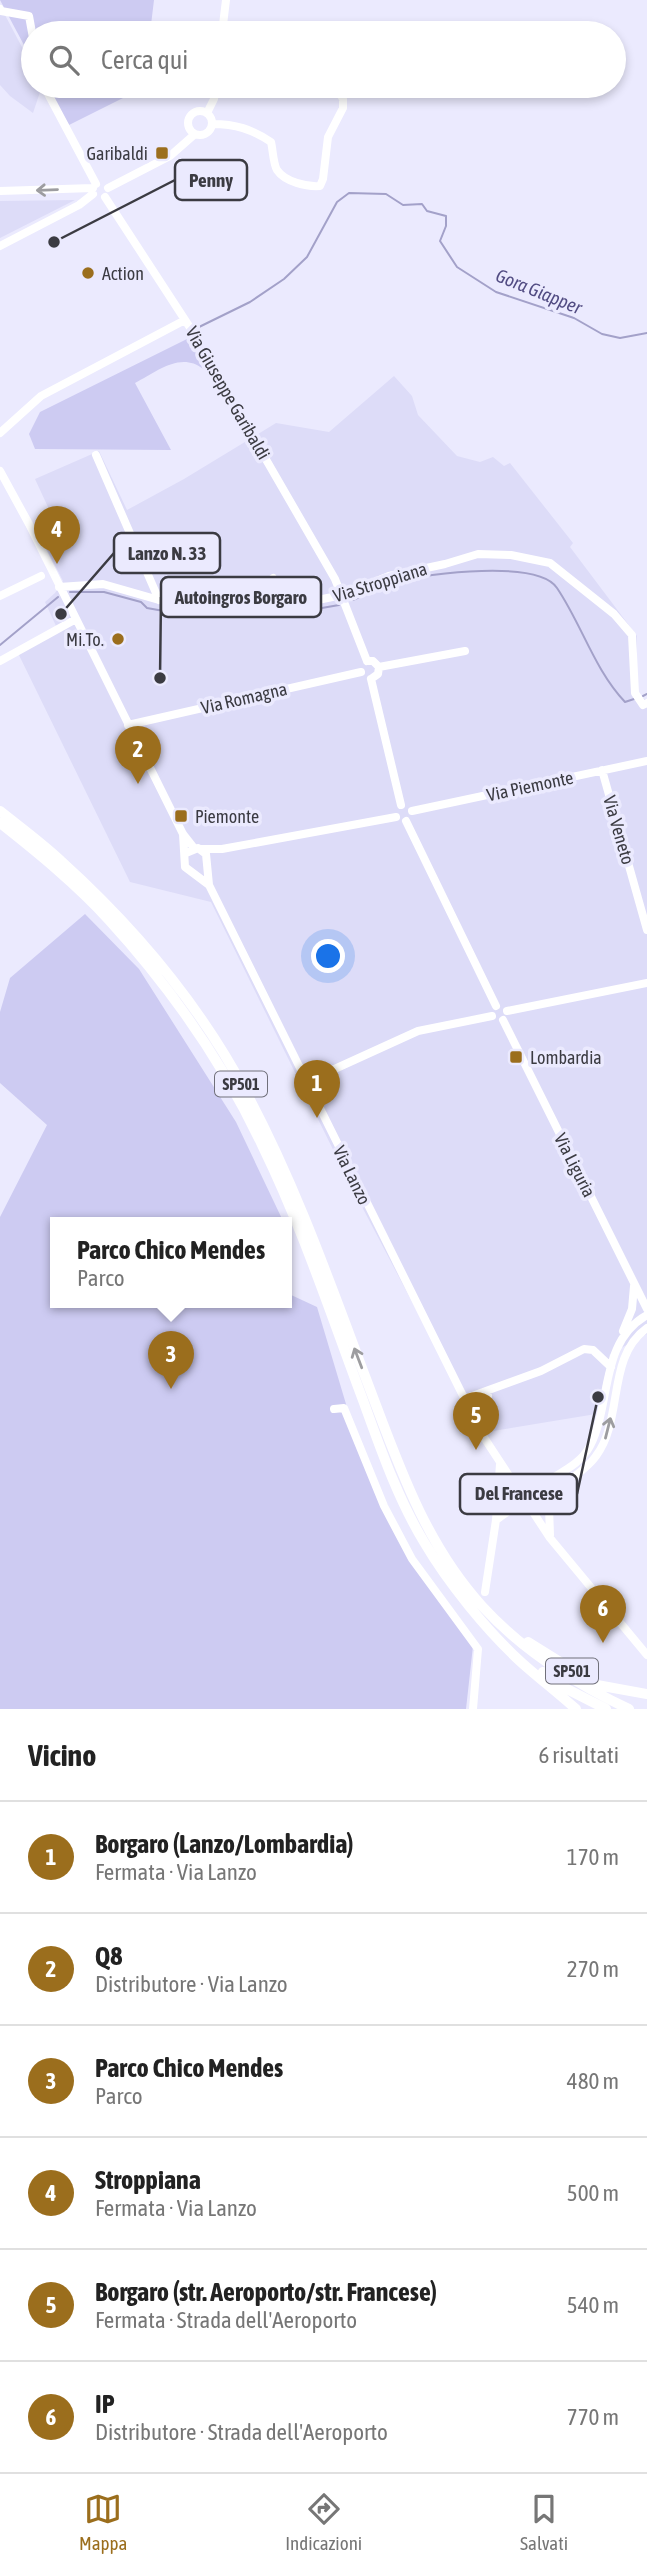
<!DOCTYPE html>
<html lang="it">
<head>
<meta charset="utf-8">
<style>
  body { margin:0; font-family:"Asap Condensed",sans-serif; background:#f6f6f6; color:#222 }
  .you { position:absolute; left:329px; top:957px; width:24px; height:24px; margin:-18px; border:5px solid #fff; border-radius:50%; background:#1a73e8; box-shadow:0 0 0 10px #1a73e833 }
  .badge { display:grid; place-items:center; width:46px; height:46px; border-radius:50%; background:#9b6e1d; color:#fff; font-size:23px; font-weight:700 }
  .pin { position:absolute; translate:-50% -58px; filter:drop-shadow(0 2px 4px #0008) }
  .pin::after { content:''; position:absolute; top:37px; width:24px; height:21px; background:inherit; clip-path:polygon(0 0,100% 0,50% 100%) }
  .popup { position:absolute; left:50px; top:1217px; width:242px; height:91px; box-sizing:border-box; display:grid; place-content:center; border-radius:0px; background:#fff; filter:drop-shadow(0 2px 5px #0005); font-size:23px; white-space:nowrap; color:#767676 }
  .popup b { font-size:26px; color:#222 }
  .popup::after { content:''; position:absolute; left:50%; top:100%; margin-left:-14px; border:14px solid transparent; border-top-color:#fff }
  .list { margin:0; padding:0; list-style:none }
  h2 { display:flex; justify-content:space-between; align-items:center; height:91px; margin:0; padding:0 28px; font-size:30px }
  h2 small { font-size:23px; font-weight:400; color:#767676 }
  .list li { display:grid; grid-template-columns:46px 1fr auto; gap:21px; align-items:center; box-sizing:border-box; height:112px; padding:0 28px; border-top:2px solid #e0e0e0 }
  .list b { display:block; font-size:26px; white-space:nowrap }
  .list p { margin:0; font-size:23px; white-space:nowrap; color:#767676 }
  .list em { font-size:23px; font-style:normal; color:#767676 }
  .icon { flex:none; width:38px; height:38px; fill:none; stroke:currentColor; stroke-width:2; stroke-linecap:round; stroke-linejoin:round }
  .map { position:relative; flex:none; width:647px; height:1709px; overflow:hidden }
  .search { position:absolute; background:#fff; box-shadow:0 4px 10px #0003; left:21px; right:21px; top:21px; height:77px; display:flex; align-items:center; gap:18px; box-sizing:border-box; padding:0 24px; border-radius:38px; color:#767676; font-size:26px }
  .sheet { height:763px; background:#fff }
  nav { display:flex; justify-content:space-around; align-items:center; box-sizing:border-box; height:98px; border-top:2px solid #e0e0e0; background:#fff; font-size:19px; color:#767676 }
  nav a { display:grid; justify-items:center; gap:4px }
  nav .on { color:#9b6e1d }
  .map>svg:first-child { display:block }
  .built { fill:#dddcf8 }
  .green { fill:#cdcbf2 }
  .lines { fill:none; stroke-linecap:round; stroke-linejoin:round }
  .stream { stroke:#a3a1c9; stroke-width:2 }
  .minor { stroke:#fff; stroke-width:8 }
  .highway { stroke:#fff; stroke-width:10 }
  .oneway { stroke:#9d9da0 }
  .poi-dot { fill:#9b6e1d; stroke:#ebeafe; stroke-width:2.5 }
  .labels { text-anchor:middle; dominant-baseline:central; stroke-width:7; stroke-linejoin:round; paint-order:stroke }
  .shield { fill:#ebeafe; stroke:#70707a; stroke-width:2 }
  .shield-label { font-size:16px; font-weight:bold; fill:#3b3b42 }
  .poi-label { font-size:18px; fill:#3b3b42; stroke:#ebeafe; text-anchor:start }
  .street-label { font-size:18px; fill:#3b3b42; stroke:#ebeafe }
  .water-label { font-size:19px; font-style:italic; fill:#524c83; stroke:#ebeafe }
  .leader { fill:none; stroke:#3b3b42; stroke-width:2.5 }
  .callout-dot { fill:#3b3b42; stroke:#ebeafe; stroke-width:2.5 }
  .callout { fill:#ebeafe; stroke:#3b3b42; stroke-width:2.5 }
  .callout-label { font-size:19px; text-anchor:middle; font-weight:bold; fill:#3b3b42 }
</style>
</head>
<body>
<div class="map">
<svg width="647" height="1709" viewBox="0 0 647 1709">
  <rect width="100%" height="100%" fill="#ebeafe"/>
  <path class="built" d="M0,14L5,15L33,68V86H42L33,113L10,96L0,85Z
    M75,200L0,238V201Z
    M394,376L412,396L418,415L457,456L480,462L493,457L504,466L510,463L573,543L570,547L637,636V690L642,698L647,700V1334L610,1354L596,1414L481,1433L350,1184L211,902L130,882L16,649L56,626L45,602L55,593L63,581L43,542L60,533L35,479L99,451L127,510L184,479L276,423L329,432Z"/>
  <path class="green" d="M0,0H154L150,33H33V62Z
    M46,86H137L127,96L69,125Z
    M191,337L208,366L203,369C181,351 156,372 135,383L171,450L35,449L29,434L40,412Z
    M85,914L139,969L236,1122L284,1223H55V1303H286L287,1289L289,1294L317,1307L366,1471L422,1575L473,1646L466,1709H0V1217L47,1125L0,1083V1012L10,978Z"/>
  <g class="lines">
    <path class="stream" d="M197,328L250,302L284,279L307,257L337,202L349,193L386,194L403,205L422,204L427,211L446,216V226L440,241L457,267L496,292L574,318L602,334L620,338L647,333
      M70,592H104L141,602L147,608L186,615L234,600L271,611L299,612L339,605
      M353,600C367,594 382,585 397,581C428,574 538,559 557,588C582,625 594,669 625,702L634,699
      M0,645L58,597
      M643,696L647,694"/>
    <path class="minor" d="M0,9L1,11L29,16L33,38
      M222,33L226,0
      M46,86L45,88L96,184
      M188 123a12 12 0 1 1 24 0a12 12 0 1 1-24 0Z
      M207,113L214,99L216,86
      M212,124C236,124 251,129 271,142C273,150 273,163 277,170C285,182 307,187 320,186L323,179L328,137L343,108V99L335,86
      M108,188L170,156L195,134
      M0,191L93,188
      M105,197L189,326L335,579L367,661
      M0,246L79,205L93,194
      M0,433L41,396L185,320
      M96,455L159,600
      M0,471L29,524L183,834L194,848
      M273,578L283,599
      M59,587L103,584L159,600L245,591L283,599L313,601L342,595L389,576L445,564L478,554L511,555L550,563L614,614L632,635L635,693L643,705L647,703
      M0,596L41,576
      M0,661L76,619
      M367,661H373L379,667L378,674L371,679
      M379,667L465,651
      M371,679L401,805
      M128,725L361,672
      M602,770L647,930
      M412,811L647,761
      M406,821L496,1006
      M183,834L185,867L209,885
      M201,849H222L396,817
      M186,853L198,848L206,854L209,885L483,1436L550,1538L647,1655
      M507,1011L647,983
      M503,1020L647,1309
      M306,1082L418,1031L492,1016
      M623,1331L632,1309L634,1286
      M464,1399L541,1371L584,1349L593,1350L611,1367
      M334,1409L344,1408L384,1506L412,1559L478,1649L473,1709
      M483,1430L484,1404L488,1396
      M509,1477L528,1483H542
      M525,1502C540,1477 576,1473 590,1446C612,1403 599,1342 647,1315
      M496,1520C505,1514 514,1506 524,1502C529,1500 529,1502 535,1501C550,1496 587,1469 596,1456C624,1419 606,1357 647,1328
      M550,1535L549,1507L561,1489
      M485,1592L496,1520L500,1464"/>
    <path class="highway" d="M0,811C20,827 42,843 61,861C134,927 201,1007 247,1094C295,1184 329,1280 365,1376C396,1457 422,1540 482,1606C523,1651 574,1683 629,1709
      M0,823C38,853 76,884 109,920C171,988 224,1064 263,1147C303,1229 332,1318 364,1403C381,1450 398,1499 424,1542C448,1583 487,1631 522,1663C540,1679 558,1693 576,1709
      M528,1642L597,1685L647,1694
      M543,1672L567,1689L606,1709"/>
  </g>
  <defs><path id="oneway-shaft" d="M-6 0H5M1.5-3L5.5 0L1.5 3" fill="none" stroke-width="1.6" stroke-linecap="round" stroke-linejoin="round" transform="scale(1.75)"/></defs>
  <g class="oneway">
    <use href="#oneway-shaft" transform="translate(47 190) rotate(178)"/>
    <use href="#oneway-shaft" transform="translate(358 1358) rotate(-111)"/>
    <use href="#oneway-shaft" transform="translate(608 1428) rotate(-76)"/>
  </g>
  <g class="poi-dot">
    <rect x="155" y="146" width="14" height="14" rx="3.5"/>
    <circle cx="88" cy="273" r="7"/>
    <circle cx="118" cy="639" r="7"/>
    <rect x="174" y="809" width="14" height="14" rx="3.5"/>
    <rect x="509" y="1050" width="14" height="14" rx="3.5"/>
  </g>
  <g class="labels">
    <g class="shield">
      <rect x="215" y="1071.5" width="52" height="25" rx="5"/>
      <rect x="546" y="1658.5" width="52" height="25" rx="5"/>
    </g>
    <g class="shield-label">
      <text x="241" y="1084">SP501</text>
      <text x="572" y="1671">SP501</text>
    </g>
    <g class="poi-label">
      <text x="148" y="153" text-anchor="end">Garibaldi</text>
      <text x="102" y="273">Action</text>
      <text x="104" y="639" text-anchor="end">Mi.To.</text>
      <text x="195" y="816">Piemonte</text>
      <text x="530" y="1057">Lombardia</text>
    </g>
    <g class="street-label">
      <text transform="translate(228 393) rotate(60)">Via Giuseppe Garibaldi</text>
      <text transform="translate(380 582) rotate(-17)">Via Stroppiana</text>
      <text transform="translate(244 698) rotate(-13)">Via Romagna</text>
      <text transform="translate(530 786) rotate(-12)">Via Piemonte</text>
      <text transform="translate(619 830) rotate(74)">Via Veneto</text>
      <text transform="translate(575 1165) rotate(63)">Via Liguria</text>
      <text transform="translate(352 1175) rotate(64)">Via Lanzo</text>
    </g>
    <g class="water-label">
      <text transform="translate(539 291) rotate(22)">Gora Giapper</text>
    </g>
  </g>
  <path class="leader" d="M54 242L175 180M61 614L114 553M160 678L161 597M598 1397L577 1494"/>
  <g class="callout-dot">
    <circle cx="54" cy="242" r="7"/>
    <circle cx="61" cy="614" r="7"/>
    <circle cx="160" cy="678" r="7"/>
    <circle cx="598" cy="1397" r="7"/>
  </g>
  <g class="callout">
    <rect x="175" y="160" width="72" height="40" rx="7"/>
    <rect x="114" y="533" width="106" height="40" rx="7"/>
    <rect x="161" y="577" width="160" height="40" rx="7"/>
    <rect x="460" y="1474" width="117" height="40" rx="7"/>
  </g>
  <g class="callout-label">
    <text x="211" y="187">Penny</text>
    <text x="167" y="560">Lanzo N. 33</text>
    <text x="241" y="604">Autoingros Borgaro</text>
    <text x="519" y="1500">Del Francese</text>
  </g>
</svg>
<div class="you"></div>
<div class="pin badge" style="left:317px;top:1118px">1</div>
<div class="pin badge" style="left:138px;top:784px">2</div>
<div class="pin badge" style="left:171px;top:1389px">3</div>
<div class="popup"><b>Parco Chico Mendes</b>Parco</div>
<div class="pin badge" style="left:57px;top:564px">4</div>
<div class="pin badge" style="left:476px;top:1450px">5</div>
<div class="pin badge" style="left:603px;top:1643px">6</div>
<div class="search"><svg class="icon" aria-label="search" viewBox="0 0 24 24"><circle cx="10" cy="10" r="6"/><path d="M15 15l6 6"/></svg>Cerca qui</div>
</div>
<section class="sheet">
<h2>Vicino<small>6 risultati</small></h2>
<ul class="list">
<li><span class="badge">1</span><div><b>Borgaro (Lanzo/Lombardia)</b><p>Fermata · Via Lanzo</p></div><em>170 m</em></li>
<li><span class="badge">2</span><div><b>Q8</b><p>Distributore · Via Lanzo</p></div><em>270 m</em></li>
<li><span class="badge">3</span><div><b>Parco Chico Mendes</b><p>Parco</p></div><em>480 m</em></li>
<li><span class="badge">4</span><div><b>Stroppiana</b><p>Fermata · Via Lanzo</p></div><em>500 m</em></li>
<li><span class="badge">5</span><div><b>Borgaro (str. Aeroporto/str. Francese)</b><p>Fermata · Strada dell'Aeroporto</p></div><em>540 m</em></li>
<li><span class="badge">6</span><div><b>IP</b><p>Distributore · Strada dell'Aeroporto</p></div><em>770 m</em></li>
</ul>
</section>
<nav>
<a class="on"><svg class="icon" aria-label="map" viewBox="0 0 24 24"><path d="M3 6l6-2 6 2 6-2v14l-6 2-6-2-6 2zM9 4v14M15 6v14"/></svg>Mappa</a>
<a><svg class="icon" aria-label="directions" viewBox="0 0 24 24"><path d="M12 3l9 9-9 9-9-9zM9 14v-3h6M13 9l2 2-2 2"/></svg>Indicazioni</a>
<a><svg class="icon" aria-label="saved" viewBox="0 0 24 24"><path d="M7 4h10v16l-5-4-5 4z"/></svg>Salvati</a>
</nav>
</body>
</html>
